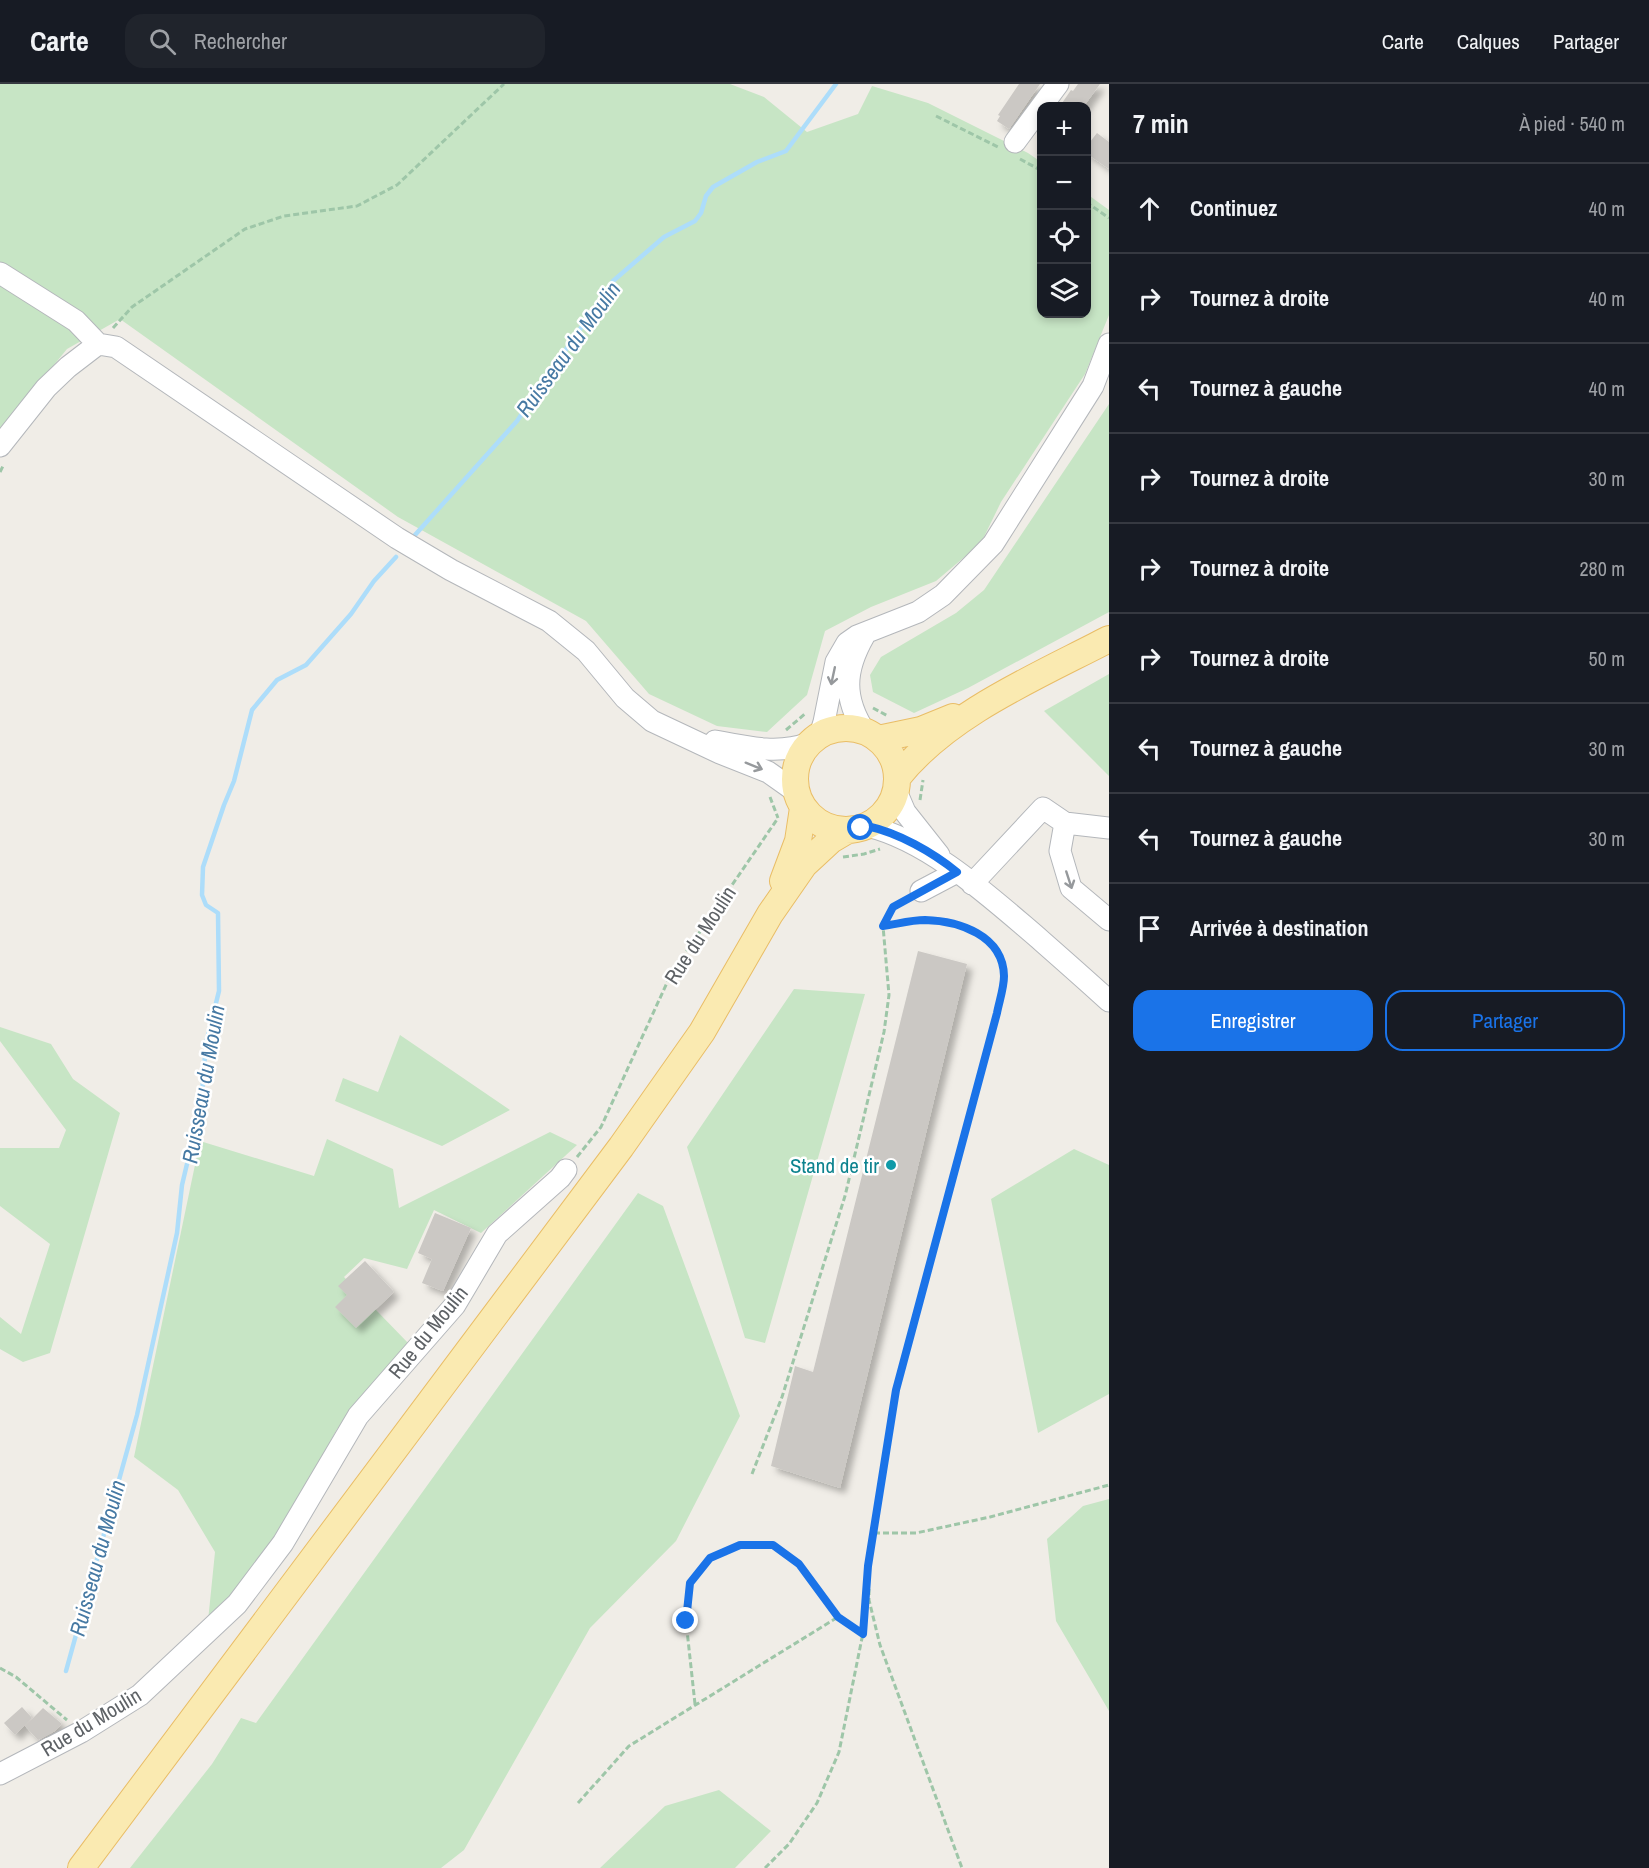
<!DOCTYPE html>
<html lang="fr">
<head>
<meta charset="utf-8">
<style>
  body { margin:0; font-family:"Archivo Narrow",sans-serif; background:#20242c; color:#f1f3f6 }
  .controls { position:absolute; right:18px; top:18px; display:grid; overflow:hidden; border-radius:12px; box-shadow:0 3px 9px #0003 }
  .controls button { width:54px; height:54px; display:grid; place-items:center; padding:0; border:0; border-bottom:2px solid #363941; background:#171b24; color:#f1f3f6; font:30px sans-serif }
  .stop { position:absolute; width:18px; height:18px; margin:-14px; border:4px solid #1a73e8; border-radius:50%; background:#fff }
  .stop.end { background:#1a73e8; border-color:#fff; box-shadow:0 2px 6px #0008 }
  .list { margin:0; padding:0; list-style:none }
  h2 { display:flex; justify-content:space-between; align-items:center; height:78px; margin:0; padding:0 24px; font-size:26px }
  h2 small { font-size:20px; font-weight:400; color:#9ea1a6 }
  .list li { display:grid; grid-template-columns:39px 1fr auto; gap:18px; align-items:center; box-sizing:border-box; height:90px; padding:0 24px; border-top:2px solid #363941 }
  .list b { display:block; font-size:22px; white-space:nowrap }
  .list em { font-size:20px; font-style:normal; color:#9ea1a6 }
  .actions { display:flex; gap:12px; padding:18px 24px }
  .actions a { flex:1; padding:14px 0; border:2px solid #1a73e8; border-radius:18px; text-align:center; font-size:21px; color:#1a73e8 }
  .actions .main { background:#1a73e8; color:#fff }
  .icon { flex:none; width:33px; height:33px; fill:none; stroke:currentColor; stroke-width:2; stroke-linecap:round; stroke-linejoin:round }
  .map { position:relative; flex:none; width:1109px; height:1784px; overflow:hidden }
  header { display:flex; align-items:center; gap:36px; box-sizing:border-box; height:84px; padding:0 30px; background:#171b24; border-bottom:2px solid #363941 }
  header strong { font-size:28px }
  nav { display:flex; gap:33px; margin-inline-start:auto; font-size:21px }
  .search { width:420px; height:54px; background:#20242c; display:flex; align-items:center; gap:15px; box-sizing:border-box; padding:0 21px; border-radius:18px; color:#9ea1a6; font-size:22px }
  main { display:flex }
  aside { flex:1; background:#171b24 }
  .map>svg:first-child { display:block }
  .green { fill:#c7e5c5 }
  .lines { fill:none; stroke-linecap:round; stroke-linejoin:round }
  .stream { stroke:#adddfa; stroke-width:4.5 }
  .building { fill:#cbc8c4; filter:url(#shadow) }
  .minor-casing { stroke:#b4b7bb; stroke-width:23 }
  .major-casing { stroke:#e9bd66; stroke-width:28 }
  .path { stroke:#9ec6a8; stroke-width:3; stroke-dasharray:6 3; stroke-linecap:butt }
  .minor { stroke:#fff; stroke-width:21 }
  .major { stroke:#faeab1; stroke-width:26 }
  .oneway { stroke:#96999c }
  .route { stroke:#1a73e8; stroke-width:8 }
  .culture-dot { fill:#0f9aa8; stroke:#fff; stroke-width:2 }
  .labels { text-anchor:middle; dominant-baseline:central; stroke-width:5; stroke-linejoin:round; paint-order:stroke }
  .street-label { font-size:21px; fill:#5e6266; stroke:#fff }
  .culture-label { font-size:21px; fill:#0d838f; stroke:#fff; text-anchor:end }
  .water-label { font-size:22px; font-style:italic; fill:#4679a3; stroke:#fff }
</style>
</head>
<body>
<header>
<strong>Carte</strong>
<div class="search"><svg class="icon" aria-label="search" viewBox="0 0 24 24"><circle cx="10" cy="10" r="6"/><path d="M15 15l6 6"/></svg>Rechercher</div>
<nav><a>Carte</a><a>Calques</a><a>Partager</a></nav>
</header>
<main>
<div class="map">
<svg width="1109" height="1784" viewBox="0 0 1109 1784">
  <defs>
    <filter id="shadow"><feDropShadow dx="5.5" dy="5.5" stdDeviation="3" flood-color="#0004"/></filter>
  </defs>
  <rect width="100%" height="100%" fill="#f0ede7"/>
  <path class="green" d="M0,0H730L764,13L807,48L858,30L872,2L928,19L1028,69L1041,78L1042,230H1086L1087,110L1109,126V231L1085,290L1001,418L981,459L936,497L871,523L825,547L807,611L767,648L717,642L649,610L586,537L398,433L120,235L67,265L0,347Z
    M1109,320V528L968,604L914,629L873,608L870,591L881,573L956,529L984,506Z
    M1109,590V692L1044,627Z
    M794,905L865,910L765,1259L745,1254L687,1063Z
    M0,943L51,960L73,995L120,1029L50,1269L23,1278L0,1265V1233L21,1250L50,1160L0,1122V1064H59L66,1046L0,957Z
    M400,951L510,1026L442,1062L335,1017L343,994L378,1008Z
    M550,1048L577,1061L481,1149L434,1126L407,1185L364,1174L344,1193L409,1260L337,1345L283,1447L242,1499L208,1537L215,1468L178,1406L134,1373L200,1057L314,1092L327,1055L393,1085L399,1124Z
    M1074,1065L1109,1081V1310L1038,1349L991,1115Z
    M638,1109L663,1122L740,1332L676,1457L590,1544L464,1766L441,1784H130L212,1680L241,1634L256,1639Z
    M1109,1415V1627L1056,1537L1047,1455L1083,1422Z
    M719,1706L771,1747L735,1784H600L665,1722Z"/>
  <g class="lines">
    <path class="stream" d="M415,451L517,337L613,197L664,153L695,137L701,129L706,112L713,103L757,78L786,67L836,0
      M66,1587L137,1331L177,1149L182,1101L201,1021L206,959L219,907L218,829L206,821L202,811L203,783L224,721L234,697L252,626L277,596L306,581L351,530L374,497L396,473"/>
  </g>
  <path class="building" d="M1019,0H1040L1009,45L997,37L1000,32L998,31Z
    M1078,0H1100L1084,22H1060L1071,6L1073,7Z
    M1097,49L1109,58V85L1086,69V63Z
    M918,867L967,880L840,1404L771,1382L795,1282L813,1288Z
    M435,1129L471,1144L443,1207L422,1199L432,1175L418,1169Z
    M365,1177L394,1208L356,1244L335,1223L347,1211L338,1202Z
    M22,1623L32,1634L15,1651L4,1639Z
    M43,1624L62,1640L55,1647L38,1656L25,1642Z"/>
  <g class="lines">
    <g class="minor-casing">
      <path id="minor" d="M1015,58L1058,0
        M0,189L76,237L98,260L116,263L397,454L451,486L549,537L586,567L625,614L652,637L720,669L768,688L795,707
        M0,362L46,304L68,283L98,260
        M864,552C844,587 843,614 865,648
        M820,651L824,638L836,578L847,559L857,552L918,528L943,511L993,460L1093,302L1109,260
        M715,657C746,663 779,671 809,659
        M896,707L905,728L939,771
        M1065,739L1060,767L1071,804L1109,836
        M867,742C928,756 989,812 1036,852C1061,874 1085,895 1109,917
        M972,800L1043,724L1065,739L1109,744
        M921,807L957,788
        M0,1690L81,1648L140,1611L237,1520L283,1459L358,1332L455,1221L497,1150L560,1094L566,1086"/>
    </g>
    <g class="major-casing">
      <path id="major" d="M795 695a51 51 0 1 1 102 0a51 51 0 1 1-102 0Z
        M878,655L921,646L953,633
        M897,694C947,630 1038,592 1109,555
        M783,797L798,757L803,724
        M81,1784L621,1063L702,948L770,830L804,781L831,756L848,746"/>
    </g>
    <path class="path" d="M936,32L998,63
      M1020,75L1042,87
      M1086,118L1109,134
      M113,244L132,223L245,145L284,132L357,122L397,101L504,0
      M0,388L4,380
      M873,624L888,632
      M786,646L806,629
      M770,713L778,734
      M920,716L923,696
      M843,773L864,770L880,765
      M577,1073L601,1043L671,890L778,734
      M752,1390L782,1313L845,1112L884,948L889,911L883,842L893,823L907,815
      M874,1449H916L990,1433L1109,1401
      M869,1505V1516L880,1561L962,1784
      M0,1584L16,1593L67,1636
      M695,1620L686,1537L690,1499L710,1474L740,1461H773L799,1481L838,1533L863,1549
      M578,1719L629,1662L838,1533
      M765,1784L789,1760L817,1719L839,1668L863,1549L868,1482L896,1307L997,929C999,918 1004,904 1004,892C1002,832 925,834 883,842"/>
    <use href="#minor" class="minor"/>
    <use href="#major" class="major"/>
  </g>
  <defs><path id="oneway-shaft" d="M-6 0H5M1.5-3L5.5 0L1.5 3" fill="none" stroke-width="1.6" stroke-linecap="round" stroke-linejoin="round" transform="scale(1.5)"/></defs>
  <g class="oneway">
    <use href="#oneway-shaft" transform="translate(833 592) rotate(102)"/>
    <use href="#oneway-shaft" transform="translate(754 682) rotate(22)"/>
    <use href="#oneway-shaft" transform="translate(1069 796) rotate(72)"/>
  </g>
  <g class="lines">
    <path class="route" d="M686,1537L690,1499L710,1474L740,1461H773L799,1480L838,1533L863,1550L868,1482L896,1306L997,929C999,918 1004,904 1004,892C1003,851 959,837 925,836C911,836 897,840 883,842L893,823L957,788C932,768 899,749 867,742L861,744"/>
  </g>
  <circle class="culture-dot" cx="891" cy="1081" r="6"/>
  <g class="labels">
    <g class="street-label">
      <text transform="translate(700 851) rotate(-57)">Rue du Moulin</text>
      <text transform="translate(428 1248) rotate(-51)">Rue du Moulin</text>
      <text transform="translate(91 1638) rotate(-31)">Rue du Moulin</text>
    </g>
    <g class="culture-label">
      <text x="879" y="1081">Stand de tir</text>
    </g>
    <g class="water-label">
      <text transform="translate(568 265) rotate(-54)">Ruisseau du Moulin</text>
      <text transform="translate(203 1000) rotate(-80)">Ruisseau du Moulin</text>
      <text transform="translate(97 1474) rotate(-75)">Ruisseau du Moulin</text>
    </g>
  </g>
</svg>
<div class="controls">
<button>+</button>
<button>−</button>
<button><svg class="icon" aria-label="locate" viewBox="0 0 24 24"><circle cx="12" cy="12" r="6"/><path d="M12 2v4M12 18v4M2 12h4M18 12h4"/></svg></button>
<button><svg class="icon" aria-label="layers" viewBox="0 0 24 24"><path d="M12 4l9 5-9 5-9-5zM3 14l9 5 9-5"/></svg></button>
</div>
<div class="stop" style="left:861px;top:744px"></div>
<div class="stop end" style="left:686px;top:1537px"></div>
</div>
<aside>
<h2>7 min<small>À pied · 540 m</small></h2>
<ul class="list">
<li><svg class="icon" aria-label="ahead" viewBox="0 0 24 24"><path d="M12 20V5M6 11l6-6 6 6"/></svg><div><b>Continuez</b></div><em>40 m</em></li>
<li><svg class="icon" aria-label="right" viewBox="0 0 24 24"><path d="M7 20v-9h11M14 6l5 5-5 5"/></svg><div><b>Tournez à droite</b></div><em>40 m</em></li>
<li><svg class="icon" aria-label="left" viewBox="0 0 24 24"><path d="M17 20v-9H6M10 6l-5 5 5 5"/></svg><div><b>Tournez à gauche</b></div><em>40 m</em></li>
<li><svg class="icon" aria-label="right" viewBox="0 0 24 24"><path d="M7 20v-9h11M14 6l5 5-5 5"/></svg><div><b>Tournez à droite</b></div><em>30 m</em></li>
<li><svg class="icon" aria-label="right" viewBox="0 0 24 24"><path d="M7 20v-9h11M14 6l5 5-5 5"/></svg><div><b>Tournez à droite</b></div><em>280 m</em></li>
<li><svg class="icon" aria-label="right" viewBox="0 0 24 24"><path d="M7 20v-9h11M14 6l5 5-5 5"/></svg><div><b>Tournez à droite</b></div><em>50 m</em></li>
<li><svg class="icon" aria-label="left" viewBox="0 0 24 24"><path d="M17 20v-9H6M10 6l-5 5 5 5"/></svg><div><b>Tournez à gauche</b></div><em>30 m</em></li>
<li><svg class="icon" aria-label="left" viewBox="0 0 24 24"><path d="M17 20v-9H6M10 6l-5 5 5 5"/></svg><div><b>Tournez à gauche</b></div><em>30 m</em></li>
<li><svg class="icon" aria-label="arrive" viewBox="0 0 24 24"><path d="M6 21V4h12l-3 4 3 4H6"/></svg><div><b>Arrivée à destination</b></div></li>
</ul>
<div class="actions"><a class="main">Enregistrer</a><a>Partager</a></div>
</aside>
</main>
</body>
</html>
